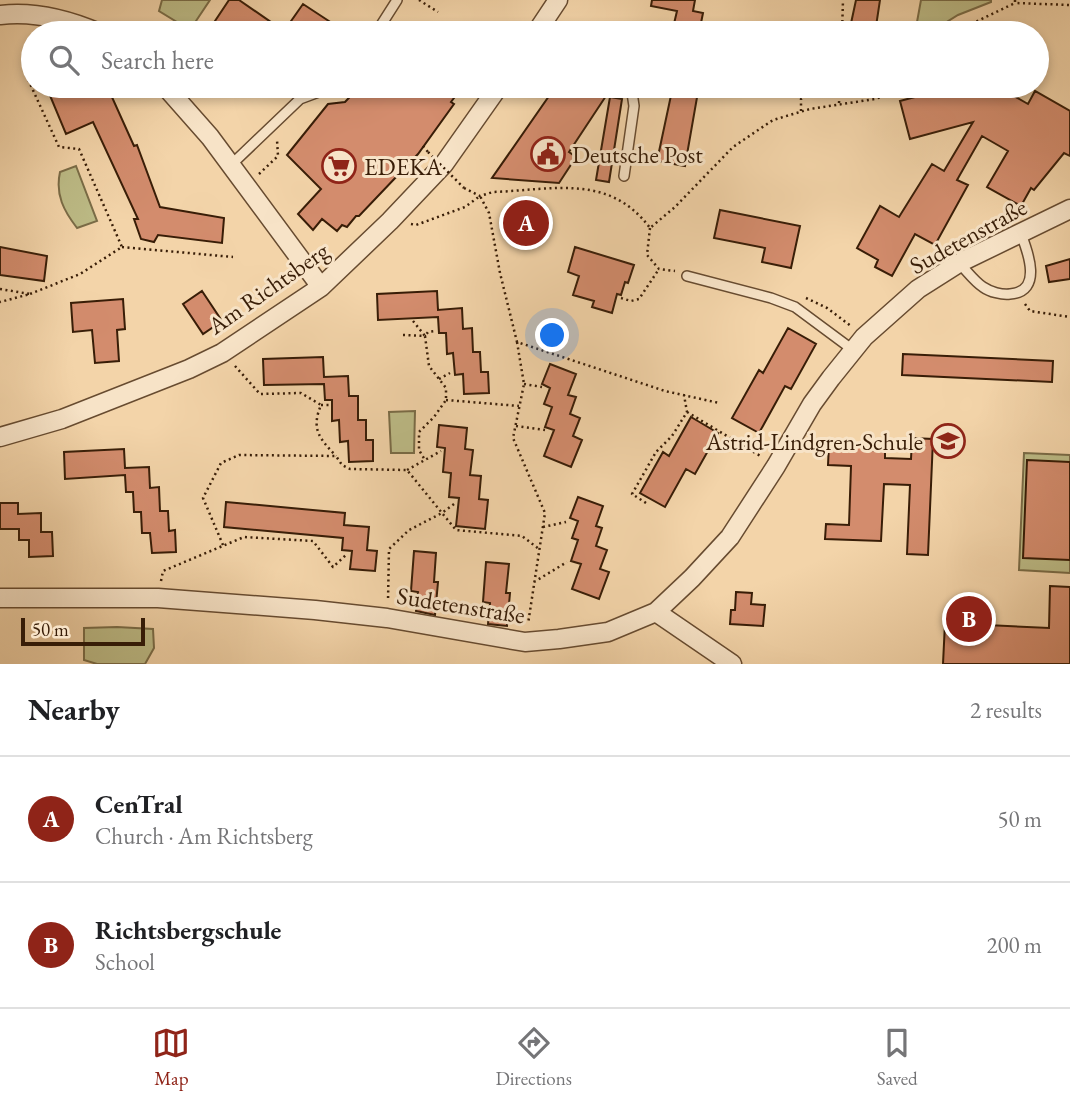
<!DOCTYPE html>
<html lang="en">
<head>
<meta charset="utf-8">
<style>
  body { margin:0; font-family:"EB Garamond",serif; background:#f2f2f2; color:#202124 }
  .scale { position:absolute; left:21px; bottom:18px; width:124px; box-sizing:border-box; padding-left:7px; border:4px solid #381d07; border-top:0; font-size:19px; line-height:24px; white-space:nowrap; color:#381d07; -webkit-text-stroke:5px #f7e3c7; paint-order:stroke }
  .you { position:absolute; left:553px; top:336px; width:24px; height:24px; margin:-18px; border:5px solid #fff; border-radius:50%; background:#1a73e8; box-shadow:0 0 0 10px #1a73e833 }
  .badge { display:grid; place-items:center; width:46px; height:46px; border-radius:50%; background:#8f2418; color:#fff; font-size:23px; font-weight:700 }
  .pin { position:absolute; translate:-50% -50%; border:4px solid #fff; box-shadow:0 2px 7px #0006 }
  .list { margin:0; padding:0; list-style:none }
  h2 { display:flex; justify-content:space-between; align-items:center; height:91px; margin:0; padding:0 28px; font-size:30px }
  h2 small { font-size:23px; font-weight:400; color:#757577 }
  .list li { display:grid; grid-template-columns:46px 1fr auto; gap:21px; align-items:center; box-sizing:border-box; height:126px; padding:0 28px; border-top:2px solid #e0e0e0 }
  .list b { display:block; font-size:26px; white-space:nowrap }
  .list p { margin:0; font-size:23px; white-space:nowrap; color:#757577 }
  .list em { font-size:23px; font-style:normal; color:#757577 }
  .icon { flex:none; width:38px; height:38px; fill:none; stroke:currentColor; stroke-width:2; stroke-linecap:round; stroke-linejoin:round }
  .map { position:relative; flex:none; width:1070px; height:664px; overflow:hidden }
  .search { position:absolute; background:#fff; box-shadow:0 4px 10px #0003; left:21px; right:21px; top:21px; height:77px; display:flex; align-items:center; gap:18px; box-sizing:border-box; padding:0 24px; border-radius:38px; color:#757577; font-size:26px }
  .sheet { height:343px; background:#fff }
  nav { display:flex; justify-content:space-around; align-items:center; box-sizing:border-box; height:98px; border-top:2px solid #e0e0e0; background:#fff; font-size:19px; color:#757577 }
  nav a { display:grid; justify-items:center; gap:4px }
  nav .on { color:#8f2418 }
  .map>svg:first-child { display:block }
  .green { fill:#bdbc87; stroke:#7a6c47; stroke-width:2 }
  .building { fill:#d38c6d; stroke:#381d07; stroke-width:2 }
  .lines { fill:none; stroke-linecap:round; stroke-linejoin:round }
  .service-casing { stroke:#674b30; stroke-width:12 }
  .minor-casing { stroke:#674b30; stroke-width:21 }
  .path { stroke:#381d07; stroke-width:2.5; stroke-dasharray:2 3.5; stroke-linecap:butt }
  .service { stroke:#f7e3c7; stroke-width:9 }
  .minor { stroke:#f7e3c7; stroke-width:18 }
  .path-bridge { stroke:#381d07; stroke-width:2.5; stroke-dasharray:2 3.5; stroke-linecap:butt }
  .labels { text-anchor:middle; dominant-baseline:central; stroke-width:6; stroke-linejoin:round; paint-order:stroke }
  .poi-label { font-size:24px; fill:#381d07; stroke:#f7e3c7; text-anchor:start }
  .street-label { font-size:24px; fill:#381d07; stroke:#f7e3c7 }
</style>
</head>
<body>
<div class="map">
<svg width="1070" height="664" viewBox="0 0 1070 664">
  <rect width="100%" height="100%" fill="#f3d4a9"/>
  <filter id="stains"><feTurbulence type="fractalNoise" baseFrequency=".00286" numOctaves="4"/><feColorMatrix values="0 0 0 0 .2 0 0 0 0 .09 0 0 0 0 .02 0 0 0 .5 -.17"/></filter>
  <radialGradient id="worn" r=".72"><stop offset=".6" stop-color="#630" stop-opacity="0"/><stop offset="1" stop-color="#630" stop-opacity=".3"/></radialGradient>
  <path class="green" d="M162,0H210L190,30L159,11Z
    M921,0H991V2L958,15L929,33H915Z
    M76,166L97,221L77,228C64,211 55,195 60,172Z
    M415,411L414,453H391L389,412Z
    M1024,453L1070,455V573L1019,570Z
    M117,627L153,629L154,648L145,664H97L84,660V628Z"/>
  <path class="building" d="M229,0H239L284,31L303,4L347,33H207Z
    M652,0H695L693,11L703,13L699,33H683L684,30L673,28L677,11L651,6Z
    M856,0H880L875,33H855L856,29L850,28Z
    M46,86H107L134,146L137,145L160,207L224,218L222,243L158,235L154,242L141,239L134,219H138L93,122L66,134Z
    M360,86H463L451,102L454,104L418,154L359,216H356L347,227L342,225L337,231L322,219L313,230L298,214L321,189L287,155L328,104L345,102Z
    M556,86H585L597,94L606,96L569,152L576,157L559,183L492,178Z
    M673,86H699L685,166L657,161Z
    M956,86H1009L1005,91L1028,104L1035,91L1070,111V156L1064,153L1034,190L1031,188L1021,206L987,187L1008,151L982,136L957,180L968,185L935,245L915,234L892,276L875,267L878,260L857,248L880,206L899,217L932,164L944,171L973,122L910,139L900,101Z
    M610,97L622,99L609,182L596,180Z
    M540,204L547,235L513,242L506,212Z
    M720,210L800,226L791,268L762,262L765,248L714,238Z
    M0,247L47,256L44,281L0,275Z
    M575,247L634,265L628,283L625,282L621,295L617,294L612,313L592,307L594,301L573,295L579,276L568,272Z
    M1070,259V279L1049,282L1046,266Z
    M202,291L222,321L203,334L183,304Z
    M437,291L438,310L462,308L463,329L472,328L473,352H480L481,372H488L489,393L464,394L463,374L455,375L453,353L447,354L446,333H439L438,317L378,320L377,294Z
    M123,299L125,329L117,330L119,361L95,363L92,330L73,332L71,303Z
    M788,328L816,344L791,389L785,386L759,433L732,418L759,370L763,373Z
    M903,354L1053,361L1052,382L902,375Z
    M323,357L324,377L348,376L349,396H358V420H366V440H373V461L349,462L348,441L340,442L339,420L332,421V400H325L324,384L264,385L263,359Z
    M550,364L576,374L568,395L576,397L570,414L580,418L573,436L582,440L571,467L544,456L554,430L545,427L552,407L544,404L550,388L542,384Z
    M691,417L718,433L695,474L686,469L665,507L640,493L663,452L669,456Z
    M439,425L467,428L465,449L473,450L470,475L481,476L479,499L488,500L485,529L456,526L459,498L449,497L451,473L443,472L445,448L437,447Z
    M912,438L933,439L928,555L907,554L910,485L884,484L881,541L825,539L826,524L849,525L851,466L828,465L829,444L870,446V450L885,451V458L911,459Z
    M124,449L125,468L149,467L150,488L159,487L160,511H168L169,531L175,530L176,552L152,553L150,533H142L141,512H134L133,492H126L125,475L65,479L64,452Z
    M1027,460L1070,462V560L1023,558Z
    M578,497L603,506L596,526L602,528L596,546L607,550L600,569L609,572L599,599L572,589L581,564L571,561L578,540L572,538L578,521L570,518Z
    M226,502L345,513L344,525L369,527L367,550L377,551L375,571L350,569L352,551L342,550L343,538L224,527Z
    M0,503H18V514L41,513V532H52L53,556L29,557V540H19V529H0Z
    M414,551L436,553L434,582H438L435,615L416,611L418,592L411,591Z
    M486,562L509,564L506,593H510L507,626L488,624L490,603L483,602Z
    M1050,586L1070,587V664H943L945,623L1049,628Z
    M736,592L752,593L751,604L765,605L763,626L730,624L731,610H735Z"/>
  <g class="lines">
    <g class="service-casing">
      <path id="service" d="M376,33L397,0
        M231,165L300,99L335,86
        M624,176L634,106L631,86
        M959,263C967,271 974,281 983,287C990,292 1002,295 1010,294C1043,292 1028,252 1021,234
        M687,276L771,298L795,307L853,350"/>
    </g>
    <g class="minor-casing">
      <path id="minor" d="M0,15C33,11 69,20 99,33
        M536,33L558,0
        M165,86L210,137L321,287
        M0,437L62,419L189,369L222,353L321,287L390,221L444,164L499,86
        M0,598H158L315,610L387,618L525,642L559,639L608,632L656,612L692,578L730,537L776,466L812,404L831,378L864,337L918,289L959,263L1070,209
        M656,612L732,664"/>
    </g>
    <path class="path" d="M419,0L438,12
      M1015,0V3L1070,5
      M842,33L843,0
      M958,33L965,27L1015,3
      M26,75L59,147L79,149L122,247L80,274L30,294
      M346,86L354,93
      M839,103L840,86
      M801,111V99L807,95
      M423,146L428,152
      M259,174L278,156L277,140
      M464,188L480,196L493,192C553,190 609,173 650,228L675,207L733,147L773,120L810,109L875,99L899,91L904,86
      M411,224L416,225L465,207L480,196L489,213L500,273L517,342L665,391L719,403
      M650,228L647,255L659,269L675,271
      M122,247L233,257
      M0,289L30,294L0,302
      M621,298L631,301L639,299L659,269
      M806,298L827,308L851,326
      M1025,304L1030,311L1070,317
      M413,321L425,336L428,332L436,331
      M403,335L425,336L429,366L446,388V400L434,417L419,432V450L425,460
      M517,342L524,384L513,438L545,513L528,624
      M235,366L260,394L301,393L321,405C311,429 319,438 336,456
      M439,379L450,373
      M524,384L542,387
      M446,400L519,406
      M321,405H330
      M687,412L762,457
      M516,426L545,430
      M407,470L441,451
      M646,503L632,494L656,452L672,436L687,412L684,395
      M454,504L442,513L456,530L522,536L539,549
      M543,527L566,522
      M223,545L203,498L221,463L239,455L336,456L342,465L350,469L407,470L442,513L409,530L389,549L388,601
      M161,581L163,571L244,537L313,541L333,567L347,554
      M534,582L567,562
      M517,617L528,619"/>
    <use href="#service" class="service"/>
    <use href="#minor" class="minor"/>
    <path class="path-bridge" d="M428,152L464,188"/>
  </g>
  <defs>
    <g id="civic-ring" transform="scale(1.75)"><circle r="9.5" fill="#f7e3c7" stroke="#8f2418" stroke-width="1.5"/><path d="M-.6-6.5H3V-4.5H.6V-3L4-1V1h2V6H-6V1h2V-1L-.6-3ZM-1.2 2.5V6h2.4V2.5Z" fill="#8f2418"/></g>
    <g id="supermarket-ring" transform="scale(1.75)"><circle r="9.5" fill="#f7e3c7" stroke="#8f2418" stroke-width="1.5"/><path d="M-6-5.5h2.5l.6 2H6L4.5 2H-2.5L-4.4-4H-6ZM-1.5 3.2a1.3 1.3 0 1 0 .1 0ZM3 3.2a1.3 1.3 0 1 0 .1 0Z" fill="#8f2418"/></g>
    <g id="school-ring" transform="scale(1.75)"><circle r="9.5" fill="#f7e3c7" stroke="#8f2418" stroke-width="1.5"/><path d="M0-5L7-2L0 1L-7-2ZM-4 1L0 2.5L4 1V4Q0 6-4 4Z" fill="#8f2418"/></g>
  </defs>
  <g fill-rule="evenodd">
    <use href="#civic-ring" x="548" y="154"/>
    <use href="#supermarket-ring" x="339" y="166"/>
    <use href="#school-ring" x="948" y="441"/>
  </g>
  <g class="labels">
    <g class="poi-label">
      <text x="572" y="154">Deutsche Post</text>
      <text x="364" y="166">EDEKA</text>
      <text x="923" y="441" text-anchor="end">Astrid-Lindgren-Schule</text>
    </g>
    <g class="street-label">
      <text transform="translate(968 236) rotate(-29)">Sudetenstraße</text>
      <text transform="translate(268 288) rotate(-35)">Am Richtsberg</text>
      <text transform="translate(461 605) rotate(9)">Sudetenstraße</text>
    </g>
  </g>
  <rect width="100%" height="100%" filter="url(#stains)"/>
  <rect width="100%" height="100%" fill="url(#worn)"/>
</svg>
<div class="scale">50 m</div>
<div class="you"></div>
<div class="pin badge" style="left:526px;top:223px">A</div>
<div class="pin badge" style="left:969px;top:619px">B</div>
<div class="search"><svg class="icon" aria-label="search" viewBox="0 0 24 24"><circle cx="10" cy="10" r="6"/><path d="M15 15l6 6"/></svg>Search here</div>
</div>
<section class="sheet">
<h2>Nearby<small>2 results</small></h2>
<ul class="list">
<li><span class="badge">A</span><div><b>CenTral</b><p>Church · Am Richtsberg</p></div><em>50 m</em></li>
<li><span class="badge">B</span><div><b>Richtsbergschule</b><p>School</p></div><em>200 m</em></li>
</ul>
</section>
<nav>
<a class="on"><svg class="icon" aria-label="map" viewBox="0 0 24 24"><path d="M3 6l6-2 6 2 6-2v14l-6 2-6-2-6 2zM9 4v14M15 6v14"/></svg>Map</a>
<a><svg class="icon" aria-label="directions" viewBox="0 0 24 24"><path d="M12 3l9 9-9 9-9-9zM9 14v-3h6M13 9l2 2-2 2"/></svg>Directions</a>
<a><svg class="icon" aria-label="saved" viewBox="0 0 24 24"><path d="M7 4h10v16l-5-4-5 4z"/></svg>Saved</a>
</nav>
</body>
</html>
